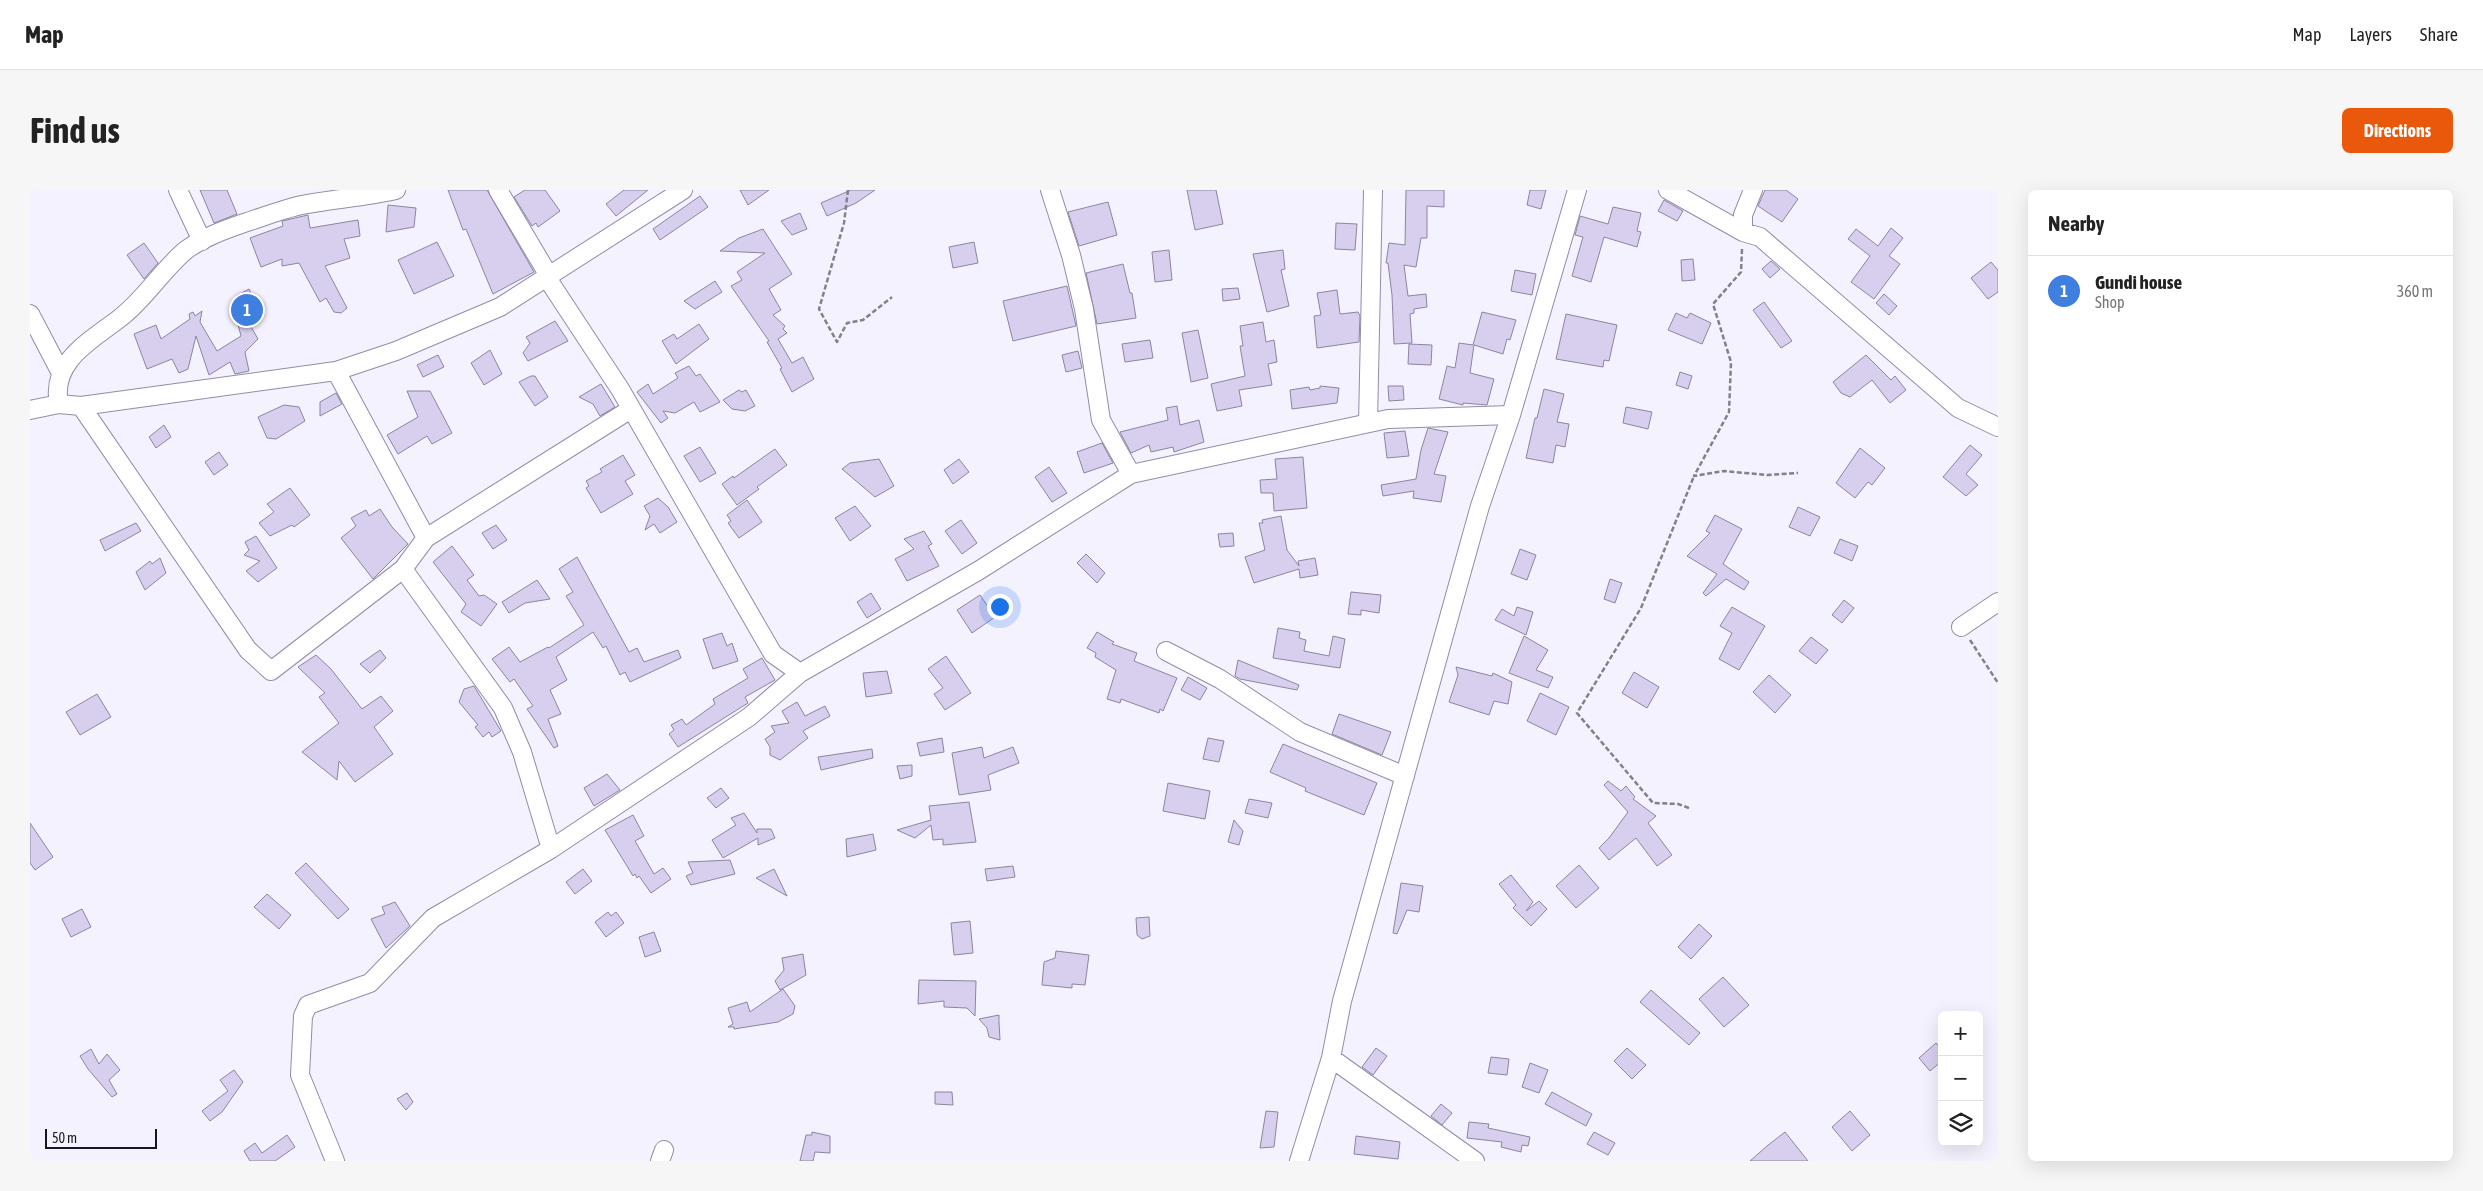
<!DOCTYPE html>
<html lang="en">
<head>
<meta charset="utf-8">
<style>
  body { margin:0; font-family:"Asap Condensed",sans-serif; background:#f6f6f6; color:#222 }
  .controls { position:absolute; right:15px; bottom:15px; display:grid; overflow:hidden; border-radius:8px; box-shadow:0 5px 20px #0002 }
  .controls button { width:45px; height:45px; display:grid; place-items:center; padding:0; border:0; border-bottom:1px solid #e0e0e0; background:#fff; color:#222; font:25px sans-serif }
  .scale { position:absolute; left:15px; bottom:12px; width:112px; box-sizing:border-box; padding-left:5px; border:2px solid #18151f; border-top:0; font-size:14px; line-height:18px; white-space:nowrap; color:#18151f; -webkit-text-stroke:4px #f5f2ff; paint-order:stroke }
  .you { position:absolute; left:969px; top:416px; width:18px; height:18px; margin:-12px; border:4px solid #fff; border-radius:50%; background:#1a73e8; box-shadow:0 0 0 8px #1a73e833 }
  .badge { display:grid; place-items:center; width:32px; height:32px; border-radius:50%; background:#ea580c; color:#fff; font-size:16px; font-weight:700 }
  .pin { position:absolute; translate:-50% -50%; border:2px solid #fff; box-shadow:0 1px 5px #0006 }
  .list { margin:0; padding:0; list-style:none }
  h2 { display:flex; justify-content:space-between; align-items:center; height:65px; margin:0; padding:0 20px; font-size:21px }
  h2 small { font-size:16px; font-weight:400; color:#767676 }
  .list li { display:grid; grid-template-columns:32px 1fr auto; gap:15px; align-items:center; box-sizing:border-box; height:70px; padding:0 20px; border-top:1px solid #e0e0e0 }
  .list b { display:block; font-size:19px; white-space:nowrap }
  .list p { margin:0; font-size:16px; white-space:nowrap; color:#767676 }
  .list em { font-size:16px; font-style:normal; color:#767676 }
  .icon { flex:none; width:28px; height:28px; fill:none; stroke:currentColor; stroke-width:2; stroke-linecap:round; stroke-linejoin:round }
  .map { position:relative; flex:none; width:1968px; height:971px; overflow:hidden; border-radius:8px }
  header { display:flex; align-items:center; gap:30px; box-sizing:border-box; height:70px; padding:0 25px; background:#fff; border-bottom:1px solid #e0e0e0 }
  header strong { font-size:24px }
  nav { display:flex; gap:28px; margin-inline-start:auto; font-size:18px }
  .intro { display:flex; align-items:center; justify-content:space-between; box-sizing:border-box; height:120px; padding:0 30px }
  h1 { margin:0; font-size:35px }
  .button { padding:12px 22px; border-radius:8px; background:#ea580c; color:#fff; font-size:18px; font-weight:700 }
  main { display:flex; gap:30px; padding:0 30px }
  aside { flex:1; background:#fff; border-radius:8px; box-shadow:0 5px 20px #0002 }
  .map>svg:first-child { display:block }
  .building { fill:#d8cfef; stroke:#8c84a1 }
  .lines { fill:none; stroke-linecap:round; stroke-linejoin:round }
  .minor-casing { stroke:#948ba9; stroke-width:20 }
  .path { stroke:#83808b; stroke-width:2.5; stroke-dasharray:5 2.5; stroke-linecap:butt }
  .minor { stroke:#fff; stroke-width:18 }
</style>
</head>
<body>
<header>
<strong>Map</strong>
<nav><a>Map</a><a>Layers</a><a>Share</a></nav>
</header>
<div class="intro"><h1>Find us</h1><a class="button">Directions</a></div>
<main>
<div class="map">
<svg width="1968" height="971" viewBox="0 0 1968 971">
  <rect width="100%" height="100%" fill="#f5f2ff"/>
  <path class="building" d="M170,0H197L207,24L184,33Z
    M418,0H457L504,82L463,104L436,39L433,40Z
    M495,0H515L530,21L508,37L506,33L502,36L484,7Z
    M594,0H618L586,26L576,14Z
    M710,0H739L718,15Z
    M821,0H845L826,13L797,26L791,13Z
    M1157,0H1186L1193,34L1165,40Z
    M1376,0H1414V17L1397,16V48H1391L1386,77L1374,75L1378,106L1396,104L1397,117L1384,119V123L1380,124L1382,153L1364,154L1362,105L1358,73H1356L1359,53L1375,55Z
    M1500,0H1516L1511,19L1497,15Z
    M1735,0H1756L1768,9L1752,32L1728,16Z
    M670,6L678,17L630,50L623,39Z
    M1634,10L1653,21L1647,31L1628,21Z
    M1078,12L1087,45L1049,56L1038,22Z
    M358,15L386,18L384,37L356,42Z
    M1583,17L1611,23L1607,41L1611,42L1607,57L1574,47L1561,92L1542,86L1553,47L1545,45L1550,26L1578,34Z
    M770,23L777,39L762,45L751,31Z
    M278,25L280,38L328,30L330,46L314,49L320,68L295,76L317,118L311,123L304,122L296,108L290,112L269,73L252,76V69L231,77L220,48L253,36L252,31Z
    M1306,33L1327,34L1325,60L1305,59Z
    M1861,38L1873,48L1859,66L1870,74L1844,109L1821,92L1840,66L1818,49L1826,39L1848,56Z
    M733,39L762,84L739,99L751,120L743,125L755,136L753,139L757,143L748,149L762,173L773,167L784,189L762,202L750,179L752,178L737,152L739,151L701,96L712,90L707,82L735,63L690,61L709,48Z
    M407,52L424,86L384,104L368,70Z
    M944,52L948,73L923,78L919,57Z
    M114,53L128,73L114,89L97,65Z
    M1139,60L1142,90L1125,92L1122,62Z
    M1253,60L1255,79L1251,80L1259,116L1237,122L1223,64Z
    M1663,69L1665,90L1652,91L1651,70Z
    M1741,71L1750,79L1740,88L1732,79Z
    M1961,72L1968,80V102L1958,109L1941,88Z
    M1093,74L1100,103H1102L1106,128L1067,134L1056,83Z
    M1485,80L1506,84L1502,105L1481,101Z
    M685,91L692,102L665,119L654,111Z
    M1037,96L1046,136L983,151L973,111Z
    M1208,98L1210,109L1193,111L1192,99Z
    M219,99L232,127L220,135L228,149L215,162L219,181L205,184L200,172L179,185L166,146L158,179L149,183L142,169L117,179L104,144L126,135L131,149L160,129L159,124L163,122L165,126L172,121L170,132L187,161L211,146L202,111L205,109L214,123L206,106Z
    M1307,100L1310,124L1328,122L1330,126L1329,152L1287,158L1284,126L1291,125L1287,103Z
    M1854,104L1867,116L1859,125L1846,113Z
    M1734,112L1762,151L1751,158L1723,120Z
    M1452,122L1486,130L1480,150L1477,149L1473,164L1444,155L1440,183L1464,189L1457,215L1433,213V215L1409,209L1417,176L1425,178L1429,153L1443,155Z
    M1646,123L1657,128L1660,123L1681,133L1672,154L1638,140Z
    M1536,124L1587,135L1579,171L1574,170L1573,177L1526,169Z
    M525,131L538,151L498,171L493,163L500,153L496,147Z
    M1233,132L1236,152L1244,150L1247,172L1238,174L1242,195L1209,200L1212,216L1187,221L1181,194L1215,186L1210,156H1213L1210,136Z
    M669,134L679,149L646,174L632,151L644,144L647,149Z
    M1168,140L1178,188L1161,192L1152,143Z
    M1120,150L1123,168L1095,172L1092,154Z
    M1379,154L1402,155L1401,175L1378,174Z
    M460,160L472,184L454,195L441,173Z
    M1048,161L1052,178L1036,182L1032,165Z
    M408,165L414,177L393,187L387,175Z
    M1836,165L1861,190L1865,186L1876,200L1860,213L1842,190L1820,207L1811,203L1803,192Z
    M659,176L666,186L670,184L690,212L670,222L664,212L645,223L633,221L638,228L631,233L607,202L618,194L623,204L648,188L645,183Z
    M1650,182L1662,186L1658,199L1646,195Z
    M501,186H505L518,207L505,216L489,192Z
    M571,194L585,217L570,226L563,214L549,207Z
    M1290,196L1309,198L1307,213L1262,219L1260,200L1279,197L1280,200L1290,198Z
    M1358,196H1373L1374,210L1359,211Z
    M1514,199L1534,204L1527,232L1539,234L1535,257L1526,255L1523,273L1496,268L1505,228H1507Z
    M709,200L712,202L716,200L725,216L715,221L702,219L693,210Z
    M377,201H400L422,243L402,254L397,246L368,264L357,245L388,227Z
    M306,203L312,214L290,226V212Z
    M254,215L269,217L275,231L246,249L237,248L228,227Z
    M1147,216L1150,235L1169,230L1174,252L1144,262L1143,257L1121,262L1119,255L1101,263L1090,242L1138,230L1136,218Z
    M1596,217L1622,222L1618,239L1593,233Z
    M134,235L141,247L126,258L119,247Z
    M1398,238L1418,242L1404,284L1416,286L1411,312L1383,308L1384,301L1353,306L1351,295L1386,289L1391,260Z
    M1375,241L1379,266L1357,268L1354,243Z
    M1072,253L1083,273L1054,283L1047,262Z
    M1940,255L1952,265L1936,284L1948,295L1936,306L1913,287Z
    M670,257L686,283L670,292L654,266Z
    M1830,258L1855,278L1842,295L1838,292L1825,308L1806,293Z
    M745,259L757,275L727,297L729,299L707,315L692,294L703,286L704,288Z
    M189,262L198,275L184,285L175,272Z
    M593,265L605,285L595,291L603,304L571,323L556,298L559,296L556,291L572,282L570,279Z
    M1273,267L1277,318L1244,321L1243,303H1231L1230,290L1247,289L1245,269Z
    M849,269L864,296L845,307L812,279L820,273Z
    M929,269L939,282L923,294L914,280Z
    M1019,277L1037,303L1022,312L1005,287Z
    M260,298L280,325L264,337L262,335L240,346L229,333L244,322L237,314Z
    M628,308L638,317L647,332L630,343L624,334L615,340L620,326L614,316Z
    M717,310L732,332L709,348L698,333L701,331L697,325Z
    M825,316L841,336L820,351L805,328Z
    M1768,317L1790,327L1780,346L1759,337Z
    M350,319L362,337L378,354L343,389L311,348L326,336L321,328L336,320L339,326Z
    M1685,325L1712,339L1693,374L1719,392L1714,400L1696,389L1676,406L1673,403L1687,384L1657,366L1680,343L1676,341Z
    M1251,326L1257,360L1269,376L1268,371L1285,368L1288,385L1270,388L1269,379L1224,393L1215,367L1235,360L1229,333H1233L1232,330Z
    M931,330L947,353L932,364L915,341Z
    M106,333L111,341L75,361L70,350Z
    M466,335L477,350L463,359L452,343Z
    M894,341L902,354L898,356L909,376L877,391L865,369L884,359L874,349Z
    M1203,343L1204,356L1190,357L1188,344Z
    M226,346L247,378L228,392L216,381L230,371L214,365L219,360L215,352Z
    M1810,349L1828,356L1822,371L1804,363Z
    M422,356L444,385L437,390L449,406L454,405L467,414L451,436L431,422L436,414L403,372Z
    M1490,359L1506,365L1497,390L1481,384Z
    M1056,364L1075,383L1067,393L1047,373Z
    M547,367L599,462L607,458L614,472L648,460L651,468L600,492L595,482L590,485L576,456L573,458L563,442L526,467L537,490L520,500L531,524L518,529L528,556L524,558L497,519L503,516L484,489L480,492L462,469L479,457L490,472L518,457L519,458L554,435L536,406L543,402L529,379Z
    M130,368L136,383L115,400L106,382L120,371L122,374Z
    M1580,389L1592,393L1585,413L1574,409Z
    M507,390L520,409L495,413L479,423L472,412Z
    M1321,402L1351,405L1349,423L1331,420V425L1318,424Z
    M841,403L851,419L837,428L827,412Z
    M950,405L965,427L942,443L927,420Z
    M1814,410L1824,418L1812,433L1802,425Z
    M1487,417L1503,422L1496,445L1465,430L1472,419L1484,426Z
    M1702,417L1735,436L1709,480L1689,469L1702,443L1690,436Z
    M1248,438L1270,442L1269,448L1276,450L1274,461L1299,466L1303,446L1315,449L1310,478L1243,468Z
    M1067,442L1084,452L1082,454L1107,463L1104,471L1147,488L1133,521L1130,519L1129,523L1091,509L1090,513L1077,509L1086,480L1065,467L1066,463L1057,458Z
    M692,443L697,456L702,453L708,471L683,479L673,449Z
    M1494,446L1518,460L1506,480L1523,487L1518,498L1479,483Z
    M1781,447L1798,460L1786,474L1769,461Z
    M350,460L356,468L340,483L330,474Z
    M286,465L301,479L332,519L351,506L363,521L344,537L363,564L325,592L309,571L307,590L272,562L309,533L289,507L295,503L268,477Z
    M916,466L941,503L915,520L904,504L913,498L898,479Z
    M732,468L745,490L715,507L718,513L648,557L639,544L644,540L641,535L652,529L656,535L685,514L683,509L718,488L713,479Z
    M1208,470L1269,495L1267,500L1210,489L1205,486Z
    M1426,477L1462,486L1463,483L1482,492L1478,514L1464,511L1459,525L1419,512L1428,485Z
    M857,481L862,503L836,507L833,483Z
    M1604,482L1629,497L1617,518L1592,503Z
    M1739,485L1761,505L1745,523L1723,502Z
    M1158,487L1177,498L1170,510L1151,500Z
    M444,496L471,541L462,547L459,542L453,547L445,537L448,535L429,512L434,499Z
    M1510,503L1539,517L1526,545L1497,531Z
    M67,504L81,527L50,545L36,522Z
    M767,512L775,526L795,516L800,526L773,541L778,548L750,570L740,565V557L735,549L745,542L741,536L759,533L752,521Z
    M1309,524L1361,542L1352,565L1302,544Z
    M912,548L914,562L890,566L887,553Z
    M1178,548L1194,551L1189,572L1173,569Z
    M1253,554L1347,593L1334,625L1275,601L1276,598L1240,582Z
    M952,557L954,568L983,557L989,573L958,585L961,600L929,605L922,563Z
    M842,559L843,568L791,580L788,567Z
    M882,575V586L870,589L867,576Z
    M577,584L590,600L564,616L554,598Z
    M1578,591L1591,601L1596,596L1605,607L1603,609L1626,626L1618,633L1642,665L1627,676L1606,648L1579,670L1569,658L1580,647L1579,648L1598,622L1574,595Z
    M1138,593L1180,601L1175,629L1133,621Z
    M691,598L699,608L686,618L677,608Z
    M1219,609L1242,613L1238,628L1215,623Z
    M939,612L946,652L913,655V649L903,650L901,635L885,648L867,640L901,630L899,616Z
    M714,623L727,643V639H741L745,648L728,655V648L693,668L682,650L706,635L701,628Z
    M603,625L614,646L605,651L624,684L633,678L641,689L621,703L609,686L607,688L605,684L603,686L575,640Z
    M1204,630L1213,641L1209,655L1198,652Z
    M0,633L23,667L5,680L0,673Z
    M843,644L846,660L817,667L816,649Z
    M700,670L705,684L661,695L656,686L663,683L658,672Z
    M276,673L319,719L308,729L265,683Z
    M1549,675L1569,698L1546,718L1526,696Z
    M983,676L985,687L957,691L955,679Z
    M553,679L562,691L545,704L536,692Z
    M744,679L757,706L726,688Z
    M1481,685L1503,712L1496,721L1509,711L1517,719L1501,736L1483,718L1486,715L1469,694Z
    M1371,693L1393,696L1389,722L1377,720L1367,744L1363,743Z
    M237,704L261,725L249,739L224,717Z
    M365,712L380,736L356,758L341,729L355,724L352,717Z
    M52,719L61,737L41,747L32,729Z
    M578,722L581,726L586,722L594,733L576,747L565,732Z
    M1119,727L1120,746L1112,749L1107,745L1106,728Z
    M940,731L943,763L924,765L921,733Z
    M1669,734L1682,746L1661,769L1648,757Z
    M624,742L631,761L615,767L609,747Z
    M1026,761L1059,765L1055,795L1042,794V798L1012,795L1014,772L1025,768Z
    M773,764L776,785L750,800L745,791L754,780L752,768Z
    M1693,787L1719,815L1694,837L1669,809Z
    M889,790L946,791L945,826L937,818L914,817V811L888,814Z
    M753,799L765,816L763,824L748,832L704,839V837H698L703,834L698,818L717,812L720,822Z
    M1621,800L1670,843L1659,855L1610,812Z
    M969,825V832L970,850L959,847L957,838L949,829Z
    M1906,853L1912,860V871L1900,881L1889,868Z
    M1346,858L1357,866L1343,885L1332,877Z
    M1597,858L1616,875L1602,889L1584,871Z
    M61,859L69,874L77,864L90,880L79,890L87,904L82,907L58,879L50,866Z
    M1461,867L1479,869L1477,885L1458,883Z
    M1500,873L1518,880L1509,903L1492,897Z
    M204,880L213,892L192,922L180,931L172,921L198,901L190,890Z
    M905,902H922L923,915L905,914Z
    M1522,902L1562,924L1556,936L1515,914Z
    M377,903L383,912L376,920L367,909Z
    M1411,914L1422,923L1412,935L1401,926Z
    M1236,921L1248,922L1244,957L1230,958Z
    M1820,921L1840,945L1822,961L1802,937Z
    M1439,932L1459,934L1458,938L1500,947L1498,956L1492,955L1491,962L1471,957L1472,952L1437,948Z
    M782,942L800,946V963L785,962L783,971H770L776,945H782Z
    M1564,942L1585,953L1578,965L1557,954Z
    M1755,942L1778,971H1720L1737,956Z
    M257,945L265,957L245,971H220L214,961L225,953L232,963Z
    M1326,946L1370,952L1368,969L1324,964Z"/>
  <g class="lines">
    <g class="minor-casing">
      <path id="minor" d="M148,0L172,51
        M468,0L519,86
        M1020,0L1041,65L1054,119L1071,230L1101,284
        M1638,0L1713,42L1730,47L1928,218L1968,237
        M1713,42V25L1723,0
        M517,88L590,199L743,464L770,483L948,381L1101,284L1358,229L1481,225
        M0,124L31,183
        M306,181L396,348
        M29,214C20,171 62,150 90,128C115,109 132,80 156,60C174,47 194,40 214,33C233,27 253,19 272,15C303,9 335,7 366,0
        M51,216L218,460L241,481L373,379L396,348L601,219
        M0,220L29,214L51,216L306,181L366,161L470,117L653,0
        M1338,233L1343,0
        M373,379L473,518L492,562L521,659
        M1931,437L1968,412
        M1136,461L1190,489L1270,542L1375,586
        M1301,868L1445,971
        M305,971L270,885L273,826L278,815L340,793L403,728L521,659L719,527L770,483
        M630,971L634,960
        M1269,971L1301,868L1312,811L1450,316L1481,225L1547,0"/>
    </g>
    <path class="path" d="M818,0L814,33L789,119L807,152L817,133L833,130L862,107
      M1712,59L1711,82L1683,114L1701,172L1699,222L1664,286L1694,281L1737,285L1768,283
      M1940,450L1968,493
      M1659,618L1648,614L1623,613L1547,523L1611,418L1664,286"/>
    <use href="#minor" class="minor"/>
  </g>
</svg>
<div class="controls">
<button>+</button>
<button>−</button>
<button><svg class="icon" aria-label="layers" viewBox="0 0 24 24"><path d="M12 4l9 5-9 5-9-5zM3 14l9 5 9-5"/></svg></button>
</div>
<div class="scale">50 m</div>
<div class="you"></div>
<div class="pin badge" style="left:217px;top:120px;background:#3f7fe0">1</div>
</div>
<aside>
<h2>Nearby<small></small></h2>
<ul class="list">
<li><span class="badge" style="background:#3f7fe0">1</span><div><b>Gundi house</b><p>Shop</p></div><em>360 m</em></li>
</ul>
</aside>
</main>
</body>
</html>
